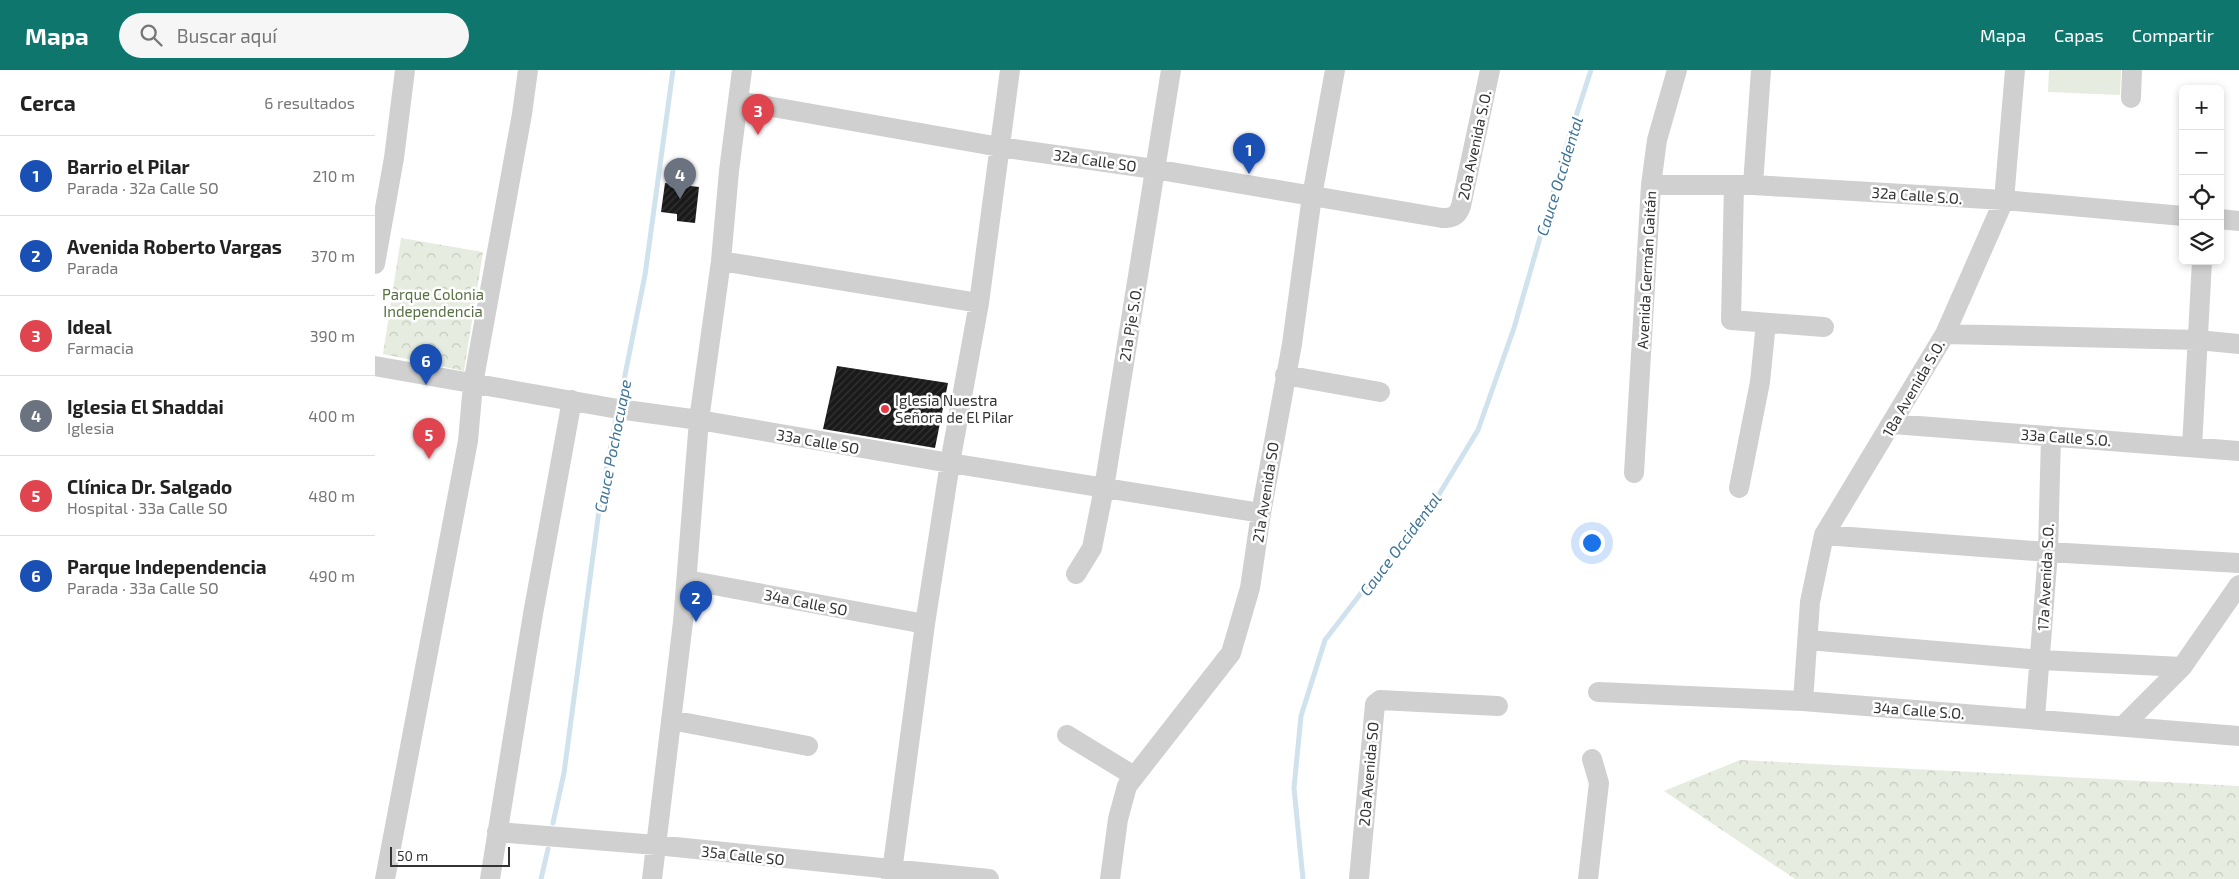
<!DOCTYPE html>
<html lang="es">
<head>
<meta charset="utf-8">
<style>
  body { margin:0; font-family:"Exo 2",sans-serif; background:#f6f6f6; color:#222 }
  .controls { position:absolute; right:15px; top:15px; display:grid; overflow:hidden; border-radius:8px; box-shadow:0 2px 8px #0003 }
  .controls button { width:45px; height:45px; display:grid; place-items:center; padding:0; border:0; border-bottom:1px solid #e0e0e0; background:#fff; color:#222; font:25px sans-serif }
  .scale { position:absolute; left:15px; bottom:12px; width:120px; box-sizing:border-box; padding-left:5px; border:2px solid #333; border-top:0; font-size:14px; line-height:18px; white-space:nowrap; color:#333; -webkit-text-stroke:4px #fff; paint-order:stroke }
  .you { position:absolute; left:1216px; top:472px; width:18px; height:18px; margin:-12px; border:4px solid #fff; border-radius:50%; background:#1a73e8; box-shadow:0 0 0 8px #1a73e833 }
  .badge { display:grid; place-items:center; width:32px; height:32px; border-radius:50%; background:#0f766e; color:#fff; font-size:16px; font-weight:700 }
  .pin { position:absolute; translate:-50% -41px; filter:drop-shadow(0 1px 2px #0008) }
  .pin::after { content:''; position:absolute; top:26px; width:18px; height:15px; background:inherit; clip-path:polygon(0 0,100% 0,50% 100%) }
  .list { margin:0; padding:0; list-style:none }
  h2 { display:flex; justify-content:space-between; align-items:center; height:65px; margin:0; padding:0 20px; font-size:21px }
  h2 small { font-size:16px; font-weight:400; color:#767676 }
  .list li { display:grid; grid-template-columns:32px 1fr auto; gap:15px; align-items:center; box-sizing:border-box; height:80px; padding:0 20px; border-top:1px solid #e0e0e0 }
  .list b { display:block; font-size:19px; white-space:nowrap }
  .list p { margin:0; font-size:16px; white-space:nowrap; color:#767676 }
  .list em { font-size:16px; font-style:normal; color:#767676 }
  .icon { flex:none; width:28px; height:28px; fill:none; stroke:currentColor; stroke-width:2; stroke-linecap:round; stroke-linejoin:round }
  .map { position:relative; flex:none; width:1864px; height:809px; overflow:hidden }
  header { display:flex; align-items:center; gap:30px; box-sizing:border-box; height:70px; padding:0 25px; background:#0f766e; color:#fff }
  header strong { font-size:24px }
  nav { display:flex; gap:28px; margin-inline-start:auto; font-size:18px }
  .search { width:350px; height:45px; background:#f6f6f6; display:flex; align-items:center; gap:12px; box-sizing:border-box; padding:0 18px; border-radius:28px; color:#767676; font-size:19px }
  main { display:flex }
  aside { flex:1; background:#fff }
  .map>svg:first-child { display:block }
  .forest { fill:url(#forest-crowns) }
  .pitch { fill:#e6ecdf }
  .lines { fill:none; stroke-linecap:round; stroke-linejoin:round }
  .stream { stroke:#cfe2ee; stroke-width:5 }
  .building { fill:url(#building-hatch) }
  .minor { stroke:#d0d0d0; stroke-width:20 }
  .poi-dot { fill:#e63946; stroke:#fff; stroke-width:2 }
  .labels { text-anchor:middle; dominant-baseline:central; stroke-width:5; stroke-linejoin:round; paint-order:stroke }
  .street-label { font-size:15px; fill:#333; stroke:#fff }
  .park-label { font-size:15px; fill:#56703f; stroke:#fff }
  .poi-label { font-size:15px; fill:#333; stroke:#fff; text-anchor:start }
  .water-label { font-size:16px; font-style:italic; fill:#3f7597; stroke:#fff }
</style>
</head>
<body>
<header>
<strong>Mapa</strong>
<div class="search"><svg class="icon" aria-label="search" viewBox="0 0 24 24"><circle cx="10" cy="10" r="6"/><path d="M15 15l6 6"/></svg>Buscar aquí</div>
<nav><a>Mapa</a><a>Capas</a><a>Compartir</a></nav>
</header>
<main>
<aside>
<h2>Cerca<small>6 resultados</small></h2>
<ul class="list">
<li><span class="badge" style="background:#1a4fb4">1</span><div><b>Barrio el Pilar</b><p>Parada · 32a Calle SO</p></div><em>210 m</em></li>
<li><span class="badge" style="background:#1a4fb4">2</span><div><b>Avenida Roberto Vargas</b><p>Parada</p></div><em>370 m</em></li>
<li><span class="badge" style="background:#e0444e">3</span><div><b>Ideal</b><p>Farmacia</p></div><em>390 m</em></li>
<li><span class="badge" style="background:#6b7280">4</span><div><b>Iglesia El Shaddai</b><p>Iglesia</p></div><em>400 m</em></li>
<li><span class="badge" style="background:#e0444e">5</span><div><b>Clínica Dr. Salgado</b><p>Hospital · 33a Calle SO</p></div><em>480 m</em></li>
<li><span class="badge" style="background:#1a4fb4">6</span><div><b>Parque Independencia</b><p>Parada · 33a Calle SO</p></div><em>490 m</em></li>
</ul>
</aside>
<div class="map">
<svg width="1864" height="809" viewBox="0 0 1864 809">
  <defs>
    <pattern id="forest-crowns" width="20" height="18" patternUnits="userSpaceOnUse" patternTransform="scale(1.25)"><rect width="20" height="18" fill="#e6ecdf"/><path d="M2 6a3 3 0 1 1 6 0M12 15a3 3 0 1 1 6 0" fill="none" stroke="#c6cbc0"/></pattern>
    <pattern id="building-hatch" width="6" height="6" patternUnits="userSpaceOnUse" patternTransform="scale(1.25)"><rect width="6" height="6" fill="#1a1a1a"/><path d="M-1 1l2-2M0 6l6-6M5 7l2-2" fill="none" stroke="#333"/></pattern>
  </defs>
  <rect width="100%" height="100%" fill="#fff"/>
  <path class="forest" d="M26,168L108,182L89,301L8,284Z
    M1365,690L1864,716V809H1420L1289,721Z"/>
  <path class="pitch" d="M1674,0H1746L1745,25L1673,22Z"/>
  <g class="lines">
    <path class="stream" d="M244,335L270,205L298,0
      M178,753L189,703L225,433L242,343
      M166,809L173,779
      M928,809L919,718L926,646L950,570L1000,505L1054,441L1103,360L1139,258L1191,77L1216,0"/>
  </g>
  <path class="building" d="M290,113L324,117L320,153L302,151V144L286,142Z
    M462,296L573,313L560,378L448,359Z"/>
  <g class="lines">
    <path class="minor" d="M1756,28L1757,0
      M363,31L625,77L779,99L1067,148C1077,148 1082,147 1086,136L1115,0
      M1276,115H1378L1629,130L1808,146
      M1359,115L1356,250L1449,257
      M1378,115L1386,0
      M1845,149L1864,151
      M346,191L604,233
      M0,194L19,88L30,0
      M1570,264L1823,270L1864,274
      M0,296L243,339L324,350L575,393L886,443
      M910,305L1005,322
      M1518,354L1864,381
      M1817,377L1827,191
      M1259,403L1276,115L1282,70L1302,0
      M1364,418L1385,312L1391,253
      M1449,465L1673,482L1864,493
      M701,504L717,478L729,418L796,0
      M312,510L550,554
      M1433,570L1666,590L1807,597
      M1223,622L1428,631L1864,666
      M1428,631L1435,532L1449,465L1570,264L1629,130L1640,0
      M1660,648L1673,482L1676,366
      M296,650L433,676
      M1748,656L1807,597L1864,515
      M692,665L759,706
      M122,762L281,775L614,809
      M10,809L93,371L98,314L147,44L153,0
      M115,809L158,544L197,330
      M277,809L308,552L324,350L346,191L354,101L367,0
      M516,809L550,554L575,393L604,233L635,0
      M735,809L743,749L752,716L856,583L875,518L886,443L917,274L937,126L960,0
      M984,809L1000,634L1005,630L1123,636
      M1213,809L1224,713L1217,689"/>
  </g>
  <circle class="poi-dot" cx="510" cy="339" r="5"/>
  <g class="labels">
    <g class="street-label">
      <text transform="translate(1099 75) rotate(-78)">20a Avenida S.O.</text>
      <text transform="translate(720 90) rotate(8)">32a Calle SO</text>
      <text transform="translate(1542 125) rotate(4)">32a Calle S.O.</text>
      <text transform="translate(1271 200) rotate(-87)">Avenida Germán Gaitán</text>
      <text transform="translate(755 254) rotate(-81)">21a Pje S.O.</text>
      <text transform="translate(1538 318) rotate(-60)">18a Avenida S.O.</text>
      <text transform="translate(1691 367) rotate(4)">33a Calle S.O.</text>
      <text transform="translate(443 371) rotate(10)">33a Calle SO</text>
      <text transform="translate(890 422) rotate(-81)">21a Avenida SO</text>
      <text transform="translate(1670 507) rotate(-87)">17a Avenida S.O.</text>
      <text transform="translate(431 532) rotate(11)">34a Calle SO</text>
      <text transform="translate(1544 640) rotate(4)">34a Calle S.O.</text>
      <text transform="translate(993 704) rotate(-85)">20a Avenida SO</text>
      <text transform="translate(368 785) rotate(6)">35a Calle SO</text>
    </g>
    <g class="park-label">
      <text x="58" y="224">Parque Colonia<tspan x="58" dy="17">Independencia</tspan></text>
    </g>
    <g class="poi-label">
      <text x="520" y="330">Iglesia Nuestra<tspan x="520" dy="17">Señora de El Pilar</tspan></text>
    </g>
    <g class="water-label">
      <text transform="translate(1184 106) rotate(-73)">Cauce Occidental</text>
      <text transform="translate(237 376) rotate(-79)">Cauce Pochocuape</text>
      <text transform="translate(1025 474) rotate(-53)">Cauce Occidental</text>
    </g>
  </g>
</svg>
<div class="controls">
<button>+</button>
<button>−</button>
<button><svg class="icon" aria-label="locate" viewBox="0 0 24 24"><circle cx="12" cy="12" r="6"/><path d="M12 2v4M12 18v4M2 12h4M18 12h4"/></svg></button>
<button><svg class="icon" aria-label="layers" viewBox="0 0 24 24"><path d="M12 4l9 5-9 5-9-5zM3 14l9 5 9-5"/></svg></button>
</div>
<div class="scale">50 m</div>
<div class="you"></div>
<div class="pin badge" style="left:874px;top:104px;background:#1a4fb4">1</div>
<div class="pin badge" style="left:321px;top:552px;background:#1a4fb4">2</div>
<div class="pin badge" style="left:383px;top:65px;background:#e0444e">3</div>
<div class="pin badge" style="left:305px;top:129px;background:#6b7280">4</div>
<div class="pin badge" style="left:54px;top:389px;background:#e0444e">5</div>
<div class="pin badge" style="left:51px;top:315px;background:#1a4fb4">6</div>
</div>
</main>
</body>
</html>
